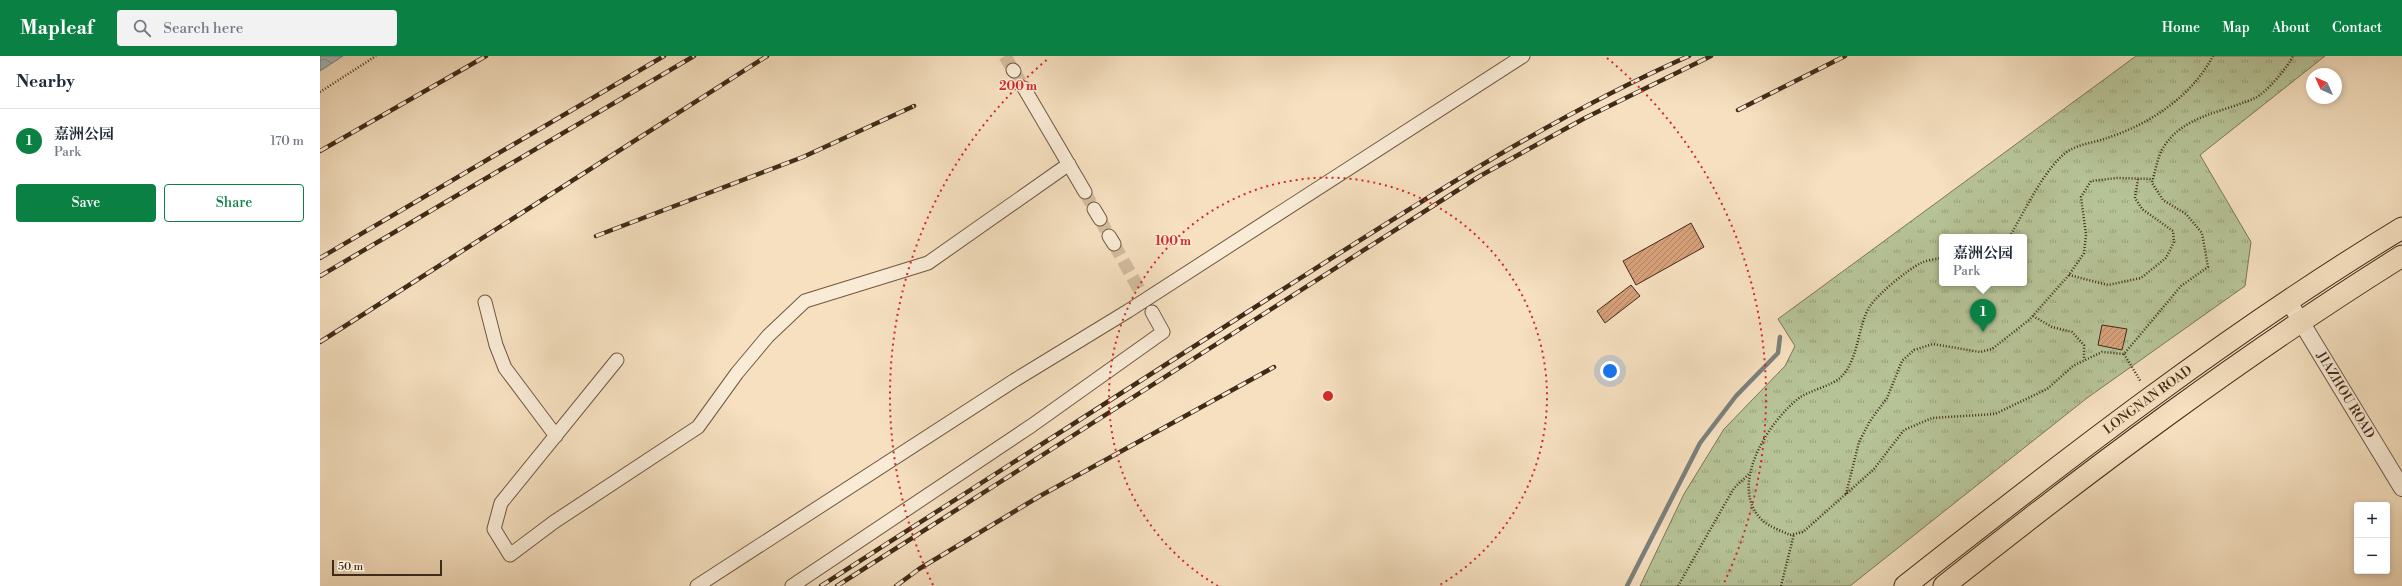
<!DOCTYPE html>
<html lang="en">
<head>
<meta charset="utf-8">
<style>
  body { margin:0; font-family:"Libre Bodoni","Noto Serif SC",serif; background:#f2f2f3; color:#1f2937 }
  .controls { position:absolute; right:12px; bottom:12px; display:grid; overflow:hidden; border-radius:4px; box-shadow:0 2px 6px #0003 }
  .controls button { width:36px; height:36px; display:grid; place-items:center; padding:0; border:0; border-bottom:1px solid #e0e1e3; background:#fff; color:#1f2937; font:20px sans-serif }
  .compass { position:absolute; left:1986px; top:12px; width:36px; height:36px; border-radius:50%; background:#fff; box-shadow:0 2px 6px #0003; rotate:315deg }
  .scale { position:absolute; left:12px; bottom:10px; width:110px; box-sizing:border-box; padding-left:4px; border:2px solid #402b18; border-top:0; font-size:11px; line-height:14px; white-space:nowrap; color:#402b18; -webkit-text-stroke:3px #f9ebd6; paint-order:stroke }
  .you { position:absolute; left:1290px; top:315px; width:14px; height:14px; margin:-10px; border:3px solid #fff; border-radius:50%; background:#1a73e8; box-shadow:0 0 0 6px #1a73e833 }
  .badge { display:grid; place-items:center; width:26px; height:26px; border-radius:50%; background:#0b8043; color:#fff; font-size:13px; font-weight:700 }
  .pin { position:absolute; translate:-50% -33px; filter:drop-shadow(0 1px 2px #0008) }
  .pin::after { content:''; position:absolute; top:21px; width:14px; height:12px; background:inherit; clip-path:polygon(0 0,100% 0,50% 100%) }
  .popup { position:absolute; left:1619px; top:178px; width:88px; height:52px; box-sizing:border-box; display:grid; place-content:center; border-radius:4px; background:#fff; filter:drop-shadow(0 1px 3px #0005); font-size:13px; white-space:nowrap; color:#747a83 }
  .popup b { font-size:15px; color:#1f2937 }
  .popup::after { content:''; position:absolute; left:50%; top:100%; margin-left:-8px; border:8px solid transparent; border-top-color:#fff }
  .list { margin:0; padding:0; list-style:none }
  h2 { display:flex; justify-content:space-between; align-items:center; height:52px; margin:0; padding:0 16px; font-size:17px }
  h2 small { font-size:13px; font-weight:400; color:#747a83 }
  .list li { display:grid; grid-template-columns:26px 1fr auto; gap:12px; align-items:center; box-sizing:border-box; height:64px; padding:0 16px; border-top:1px solid #e0e1e3 }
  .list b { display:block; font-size:15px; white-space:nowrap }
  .list p { margin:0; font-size:13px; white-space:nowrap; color:#747a83 }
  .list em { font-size:13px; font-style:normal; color:#747a83 }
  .actions { display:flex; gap:8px; padding:12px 16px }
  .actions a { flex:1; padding:9px 0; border:1px solid #0b8043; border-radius:4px; text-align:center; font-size:14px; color:#0b8043 }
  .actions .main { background:#0b8043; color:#fff }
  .icon { flex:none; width:22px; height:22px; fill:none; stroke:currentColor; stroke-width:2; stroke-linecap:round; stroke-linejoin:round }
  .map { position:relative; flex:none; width:2082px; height:530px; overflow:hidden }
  header { display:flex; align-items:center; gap:24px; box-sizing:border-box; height:56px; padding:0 20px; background:#0b8043; color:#fff }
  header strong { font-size:19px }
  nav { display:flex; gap:22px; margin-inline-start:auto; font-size:14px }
  .search { width:280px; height:36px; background:#f2f2f3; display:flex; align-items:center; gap:10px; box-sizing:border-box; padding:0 14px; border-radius:4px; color:#747a83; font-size:15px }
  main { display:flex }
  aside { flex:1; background:#fff }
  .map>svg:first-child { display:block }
  .grass { fill:url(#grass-tufts); stroke:#7b7758; fill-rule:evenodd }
  .water { fill:url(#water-waves); stroke:#7b817c }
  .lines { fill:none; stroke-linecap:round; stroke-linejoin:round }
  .stream { stroke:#7b817c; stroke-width:4.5 }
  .building { fill:url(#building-hatch); stroke:#402b18 }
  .minor-tunnel { stroke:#d2bc9e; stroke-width:13; stroke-dasharray:13 6; stroke-linecap:butt }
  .minor-casing { stroke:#6e5842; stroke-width:15 }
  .tertiary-casing { stroke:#6e5842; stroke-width:18 }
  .primary-casing { stroke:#402b18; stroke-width:23 }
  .path { stroke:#402b18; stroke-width:2.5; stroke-dasharray:1 2; stroke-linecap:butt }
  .minor { stroke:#f9ebd6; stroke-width:13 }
  .tertiary { stroke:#f9ebd6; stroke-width:16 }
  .primary { stroke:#f6e0c0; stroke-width:21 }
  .rail-casing { stroke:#402b18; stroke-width:4.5 }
  .rail { stroke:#f9ebd6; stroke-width:3; stroke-dasharray:9; stroke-linecap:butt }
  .ring { fill:none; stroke:#d62828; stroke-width:2; stroke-dasharray:2 4 }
  .labels { text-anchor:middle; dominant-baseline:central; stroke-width:3; stroke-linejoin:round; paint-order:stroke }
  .street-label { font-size:13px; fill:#402b18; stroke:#f9ebd6 }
  .centre { fill:#d62828; stroke:#f9ebd6; stroke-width:2 }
  .ring-label { font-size:12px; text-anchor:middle; font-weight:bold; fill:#d62828; stroke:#f9ebd6; stroke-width:3; stroke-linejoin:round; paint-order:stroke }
</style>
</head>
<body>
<header>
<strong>Mapleaf</strong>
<div class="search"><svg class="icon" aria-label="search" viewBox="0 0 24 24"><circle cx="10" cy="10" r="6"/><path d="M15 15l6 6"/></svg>Search here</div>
<nav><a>Home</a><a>Map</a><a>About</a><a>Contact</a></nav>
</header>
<main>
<aside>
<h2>Nearby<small></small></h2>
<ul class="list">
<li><span class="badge">1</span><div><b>嘉洲公园</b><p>Park</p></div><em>170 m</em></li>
</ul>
<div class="actions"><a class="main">Save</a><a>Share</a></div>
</aside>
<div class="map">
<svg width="2082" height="530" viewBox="0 0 2082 530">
  <defs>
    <pattern id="grass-tufts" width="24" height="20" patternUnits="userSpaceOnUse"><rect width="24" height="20" fill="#b6c397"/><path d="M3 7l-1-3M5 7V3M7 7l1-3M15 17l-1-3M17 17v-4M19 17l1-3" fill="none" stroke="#959f7a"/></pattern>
    <pattern id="water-waves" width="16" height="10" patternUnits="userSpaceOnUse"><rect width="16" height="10" fill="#a3babe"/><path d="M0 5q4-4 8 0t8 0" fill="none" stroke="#869799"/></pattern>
    <pattern id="building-hatch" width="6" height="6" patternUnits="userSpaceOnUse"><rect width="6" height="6" fill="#d7a07a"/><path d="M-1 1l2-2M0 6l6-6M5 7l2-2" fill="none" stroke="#b08363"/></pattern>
  </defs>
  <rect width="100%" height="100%" fill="#f6e0c0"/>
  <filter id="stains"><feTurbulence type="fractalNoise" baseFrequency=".005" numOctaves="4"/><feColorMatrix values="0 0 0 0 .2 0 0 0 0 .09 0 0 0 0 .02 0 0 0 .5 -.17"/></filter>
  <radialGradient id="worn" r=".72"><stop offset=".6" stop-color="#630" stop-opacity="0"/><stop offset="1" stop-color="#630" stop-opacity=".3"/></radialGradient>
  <path class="grass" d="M1816,0H2005L1880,99L1931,186L1925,230L1767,342L1530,530H1320L1364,438L1404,373L1465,310L1475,290L1458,263ZM1622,181H1704V227H1622Z"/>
  <path class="water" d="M0,0H23L0,15Z"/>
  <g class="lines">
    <path class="stream" d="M1307,530L1380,387L1416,340L1458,297L1460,281"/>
  </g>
  <path class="building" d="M1371,167L1384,191L1316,229L1303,205Z
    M1311,229L1320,240L1285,267L1277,255Z
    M1782,269L1807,273L1802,294L1778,289Z"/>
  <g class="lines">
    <path class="minor-tunnel" d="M685,0L693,14
      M694,15L704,32
      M765,136L774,153
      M780,163L789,180
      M794,188L830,253"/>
    <g class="minor-casing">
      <path id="minor" d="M693,14L694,15
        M704,32L765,136
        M774,153L780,163
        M789,180L794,188
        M165,246L176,289L185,312L236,380
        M297,304L181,447L174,473L190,499L234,466L378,371L417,317L448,280L485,245L608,207L749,108
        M377,530L695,324L808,255L1203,0
        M472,530L711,370L843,276L832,256"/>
    </g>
    <g class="tertiary-casing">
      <g id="tertiary">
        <path id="s1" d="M1969,246L2082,432"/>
      </g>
    </g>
    <g class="primary-casing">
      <g id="primary">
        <path id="s2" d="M1585,530C1745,404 1907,278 2082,172"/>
        <path d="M1624,530C1771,413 1922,300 2082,200"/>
      </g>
    </g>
    <path class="path" d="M0,36L56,0
      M1686,181L1691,178C1705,155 1727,107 1750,94C1760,88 1776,86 1787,82C1830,68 1872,40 1893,0
      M1622,202C1616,203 1607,204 1601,207C1587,214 1559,237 1550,250C1538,268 1539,302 1522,320C1513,330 1490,334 1479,342C1449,365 1406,431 1443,465C1450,471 1462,475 1470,479L1483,476L1554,413L1584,374L1612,362L1675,358L1727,333L1753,310L1782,296L1804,298L1861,230L1888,211L1882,177L1866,158L1843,144L1832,127C1835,117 1837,102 1843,92C1863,59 1902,57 1935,42C1946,37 1968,11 1973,0
      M1749,219L1788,229L1821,222L1846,202L1854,186L1853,175L1822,153L1815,142L1818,123
      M1713,260L1732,271L1752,276L1764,289V304
      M1804,298L1821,326
      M1526,438L1539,386L1550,365L1567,342L1582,305L1594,294L1613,288L1660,296L1672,293L1709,264L1749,219L1764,197L1766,179L1761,141L1771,125L1797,122L1833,123
      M1358,530L1414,432L1429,418
      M1461,530L1474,478"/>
    <use href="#minor" class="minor"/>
    <use href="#tertiary" class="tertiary"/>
    <use href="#primary" class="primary"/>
    <g class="rail-casing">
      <path id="rail" d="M1418,54L1525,0
        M0,95L166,0
        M276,180L483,101L594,50
        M0,202L344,0
        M0,220L374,0
        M0,286L447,0
        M501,530C653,432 805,335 957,237C1089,153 1226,63 1369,0
        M517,530L1160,120L1265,62L1391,0
        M576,530L599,513L720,440L954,311"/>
    </g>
    <use href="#rail" class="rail"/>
  </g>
  <g class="ring">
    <path d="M898 530A219 219 0 1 1 1118 530"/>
    <path d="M613 529A438 438 0 0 1 729 2M1287 2A438 438 0 0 1 1403 529"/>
  </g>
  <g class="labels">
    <g class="street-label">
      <text stroke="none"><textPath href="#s1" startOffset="109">JIAZHOU ROAD</textPath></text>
      <text stroke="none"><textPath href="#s2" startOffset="306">LONGNAN ROAD</textPath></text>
    </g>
  </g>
  <circle cx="1008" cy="340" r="6" class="centre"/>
  <g class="ring-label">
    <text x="698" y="34">200 m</text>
    <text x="853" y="189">100 m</text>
  </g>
  <rect width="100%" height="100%" filter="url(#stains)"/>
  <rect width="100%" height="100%" fill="url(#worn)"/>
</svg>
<div class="controls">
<button>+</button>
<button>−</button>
</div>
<svg class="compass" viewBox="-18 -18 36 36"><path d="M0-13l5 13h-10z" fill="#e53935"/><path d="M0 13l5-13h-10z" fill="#747a83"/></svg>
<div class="scale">50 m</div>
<div class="you"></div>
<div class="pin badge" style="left:1663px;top:276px">1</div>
<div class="popup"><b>嘉洲公园</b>Park</div>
</div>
</main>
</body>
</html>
